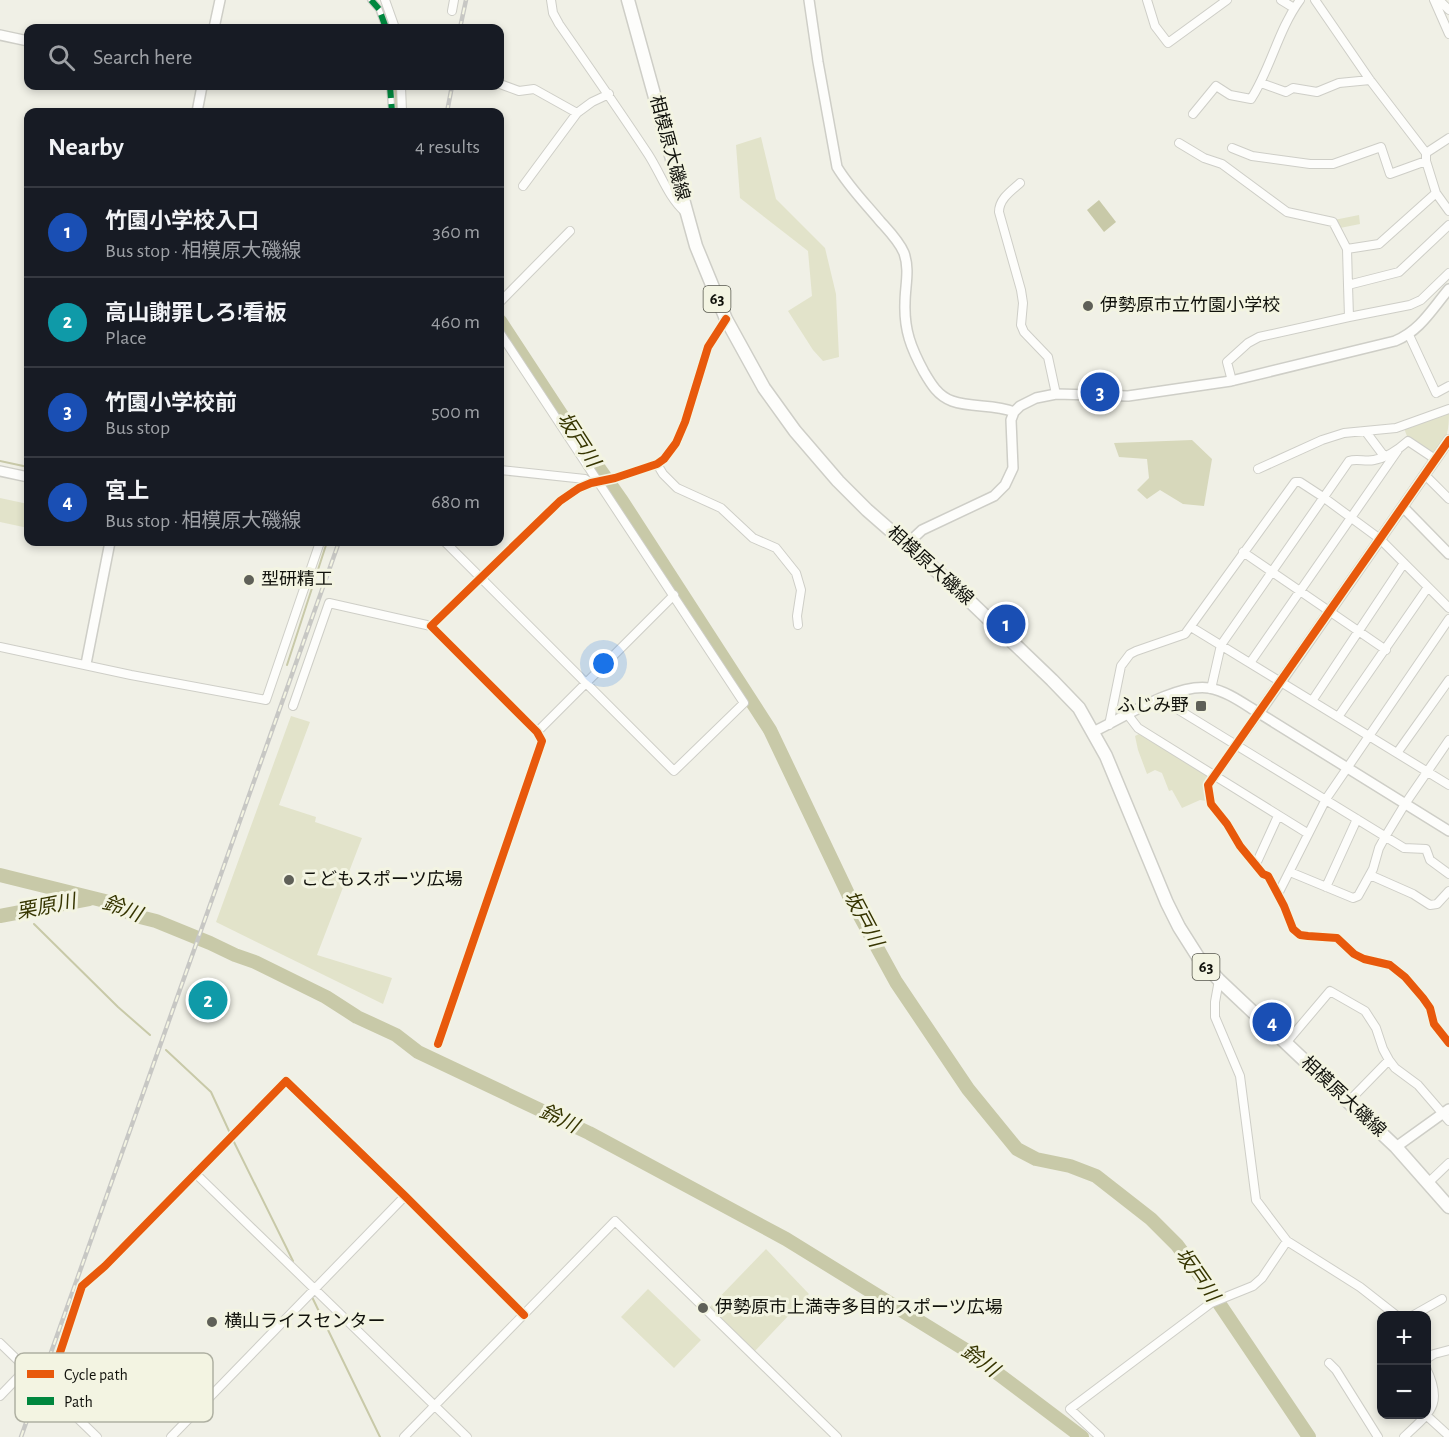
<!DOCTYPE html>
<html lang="en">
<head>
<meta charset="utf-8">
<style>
  body { margin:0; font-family:"Alegreya Sans","Noto Sans JP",sans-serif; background:#20242c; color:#f1f3f6 }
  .controls { position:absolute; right:18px; bottom:18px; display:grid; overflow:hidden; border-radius:12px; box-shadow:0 3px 9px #0003 }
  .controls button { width:54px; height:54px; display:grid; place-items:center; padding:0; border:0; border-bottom:2px solid #363941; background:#171b24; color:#f1f3f6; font:30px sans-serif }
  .you { position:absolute; left:604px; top:664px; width:21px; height:21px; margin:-15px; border:4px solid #fff; border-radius:50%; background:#1a73e8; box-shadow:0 0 0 9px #1a73e833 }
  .badge { display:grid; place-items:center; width:39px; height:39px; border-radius:50%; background:#0b8043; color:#fff; font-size:20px; font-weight:700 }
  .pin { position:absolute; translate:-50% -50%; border:3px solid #fff; box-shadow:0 2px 6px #0006 }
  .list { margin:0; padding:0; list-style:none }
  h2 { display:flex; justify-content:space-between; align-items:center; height:78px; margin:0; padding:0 24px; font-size:26px }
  h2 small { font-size:20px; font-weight:400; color:#9ea1a6 }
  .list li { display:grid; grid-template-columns:39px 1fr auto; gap:18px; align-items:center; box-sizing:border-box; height:90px; padding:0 24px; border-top:2px solid #363941 }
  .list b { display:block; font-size:22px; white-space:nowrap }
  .list p { margin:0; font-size:20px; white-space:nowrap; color:#9ea1a6 }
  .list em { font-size:20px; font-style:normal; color:#9ea1a6 }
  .icon { flex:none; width:33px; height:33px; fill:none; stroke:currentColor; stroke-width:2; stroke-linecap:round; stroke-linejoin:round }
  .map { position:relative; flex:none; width:1449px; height:1437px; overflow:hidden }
  .search { position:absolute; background:#171b24; box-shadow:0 3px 9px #0003; left:24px; top:24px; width:480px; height:66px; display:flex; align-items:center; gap:15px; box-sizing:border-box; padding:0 21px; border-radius:12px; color:#9ea1a6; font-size:22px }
  .panel { position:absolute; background:#171b24; box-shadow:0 3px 9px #0003; left:24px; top:108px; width:480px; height:438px; border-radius:12px }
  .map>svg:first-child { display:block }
  .green { fill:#e2e3ca }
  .forest { fill:#d7d8bb }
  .water { fill:#c8c9a8 }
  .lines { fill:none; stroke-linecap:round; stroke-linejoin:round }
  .stream { stroke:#c8c9a8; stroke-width:2 }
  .river { stroke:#c8c9a8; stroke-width:14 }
  .pedestrian-casing { stroke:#cecec7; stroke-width:8 }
  .minor-casing { stroke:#cecec7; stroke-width:10 }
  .tertiary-casing { stroke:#cecec7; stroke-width:12 }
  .primary-casing { stroke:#cecec7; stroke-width:15 }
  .pedestrian { stroke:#fdfdfb; stroke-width:5 }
  .minor { stroke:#fdfdfb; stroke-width:8 }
  .tertiary { stroke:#fdfdfb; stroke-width:9 }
  .primary { stroke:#fdfdfb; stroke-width:12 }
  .rail-casing { stroke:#c7c7c4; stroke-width:4.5 }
  .rail { stroke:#f3f4e2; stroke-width:2; stroke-dasharray:7; stroke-linecap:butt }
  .quiet { stroke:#00873e; stroke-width:6; stroke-dasharray:12 6; stroke-linecap:butt }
  .cycleway-casing { stroke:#f3f4e2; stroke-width:11 }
  .cycleway { stroke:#e8590c; stroke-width:8 }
  .poi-dot { fill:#5f6058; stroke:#f3f4e2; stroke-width:2 }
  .labels { text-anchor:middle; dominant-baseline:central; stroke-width:6; stroke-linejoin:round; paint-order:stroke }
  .shield { fill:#f3f4e2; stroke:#55564c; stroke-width:1.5 }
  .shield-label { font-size:16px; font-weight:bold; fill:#11120c }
  .street-label { font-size:18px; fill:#11120c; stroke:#f3f4e2 }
  .poi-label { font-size:18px; fill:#11120c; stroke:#f3f4e2; text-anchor:start }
  .water-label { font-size:20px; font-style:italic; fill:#363500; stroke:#f3f4e2 }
  .key { fill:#f3f4e2; stroke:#afb0a2; stroke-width:1.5 }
  .key-label { font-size:16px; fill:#11120c }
</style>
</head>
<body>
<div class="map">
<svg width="1449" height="1437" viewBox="0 0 1449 1437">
  <rect width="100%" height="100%" fill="#f0f0e6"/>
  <path class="green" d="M761,137L776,199L825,248L836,294L839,357L823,361L813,350L788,311L812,296L808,251L740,198L736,145Z
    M1359,215L1360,224L1340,228L1334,220Z
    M1449,411C1449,428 1448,446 1431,454L1408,439L1404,428Z
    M0,498L28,504V528L0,522Z
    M291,716L310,722L279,805L316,817L315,822L362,838L317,955L392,978L383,1004L216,922Z
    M1139,734L1210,777L1206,801L1200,800L1182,808L1172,790L1169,791L1162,773L1155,770L1147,774L1138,750L1135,736Z
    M766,1249L809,1294L753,1353L708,1309Z
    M648,1289L701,1340L674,1368L621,1317Z"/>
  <path class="forest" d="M1192,440L1212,459L1204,506L1183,504L1160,490L1147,499L1137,490L1149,478L1147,459L1119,457L1114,443Z"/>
  <path class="water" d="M1099,200L1116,222L1104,232L1087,210Z"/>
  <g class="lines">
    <path class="stream" d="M0,461L28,467
      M287,665L327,542
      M34,924L118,1007L150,1035
      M166,1050L211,1092L229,1131
      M233,1140L293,1261
      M312,1297L380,1437"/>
    <path class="river" d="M396,86L398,112
      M500,321L563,417L622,501L770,730L850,898L896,982L968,1089L1017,1149L1036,1159L1070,1166L1096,1176L1151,1219L1177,1245L1204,1281L1309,1437
      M0,875L105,901L136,916L156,921L210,943L235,955L255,962L326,997L357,1017L396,1035L418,1052L589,1133L786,1239L969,1352L1082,1437
      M0,916L89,899"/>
    <g class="pedestrian-casing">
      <path id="pedestrian" d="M371,0L379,9L386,28
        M390,86L392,112"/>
    </g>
    <g class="minor-casing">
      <path id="minor" d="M385,0L395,28
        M551,0L553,13L559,24C589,67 619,110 648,154C661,174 668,197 685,212
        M1147,0L1155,26L1168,43L1227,0
        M1281,0L1294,8
        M1315,0L1370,80L1426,153V161
        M1434,0L1449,34
        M1439,0L1449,10
        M452,11L454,0
        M1261,83L1286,92L1293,88L1317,92L1339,83L1370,80
        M500,84L519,91L534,89L577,113
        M401,86L402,112
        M1193,114L1216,86L1230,95L1251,99C1271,68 1278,30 1300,0
        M1179,143L1204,158L1222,164L1287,212L1333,222L1347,249
        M1232,148L1252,156L1310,164H1333L1381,147L1390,174L1426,161L1436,193L1379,244L1347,249L1348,285L1399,272L1449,225
        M1426,153L1449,138
        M1020,183C1011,191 999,199 999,212L1021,290L1023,303L1021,325L1024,332L1048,357L1056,394
        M523,186L577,113L592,102L609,94
        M1436,193L1449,211
        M1348,285L1349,317L1410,305L1421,300L1449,273
        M500,302L570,231
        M1409,335L1436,393L1449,386
        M1232,381L1227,362L1248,343L1259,337L1349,317
        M1366,432L1384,456
        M657,464L663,474L677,488L721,508L753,538L776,548L796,573L801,590L797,616L798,625
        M1258,469L1322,440L1344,433L1396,428L1449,409
        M500,470L585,479L591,483
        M1425,475L1449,499
        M445,542L674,771L744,703L500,333
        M1243,552L1386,650
        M1191,627L1449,785
        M0,647L131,675L266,700L320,542
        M1250,663L1398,450
        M1211,689L1221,645L1349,461C1357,458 1365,462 1374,460C1386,458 1399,449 1408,441L1435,459
        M1161,699L1404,848L1426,849L1430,860L1449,874
        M1312,701L1404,563
        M293,706L329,603L431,626
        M1259,713L1208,785L1211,804L1227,824L1240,846L1263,874L1268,876L1284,906L1293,929L1300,935L1308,936L1337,938L1354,954L1364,959L1390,965L1405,977L1423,998L1430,1008L1434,1024L1449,1043
        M1128,715L1138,728L1307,833
        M1338,717L1428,587
        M1109,725L1121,666L1130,654L1136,651L1185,634L1295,482H1300L1323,497L1380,539L1449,608
        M537,732L674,595
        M1397,753L1449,680
        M1256,864L1278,816
        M1290,872L1353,898L1358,896L1373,869L1379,848L1385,837L1405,804L1449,740
        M1370,875L1413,894L1430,905L1437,904L1449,891
        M1326,887L1357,819
        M1278,894L1326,799L1449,619
        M1219,980L1215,1002V1017L1240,1076L1256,1200L1287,1241L1360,1287L1397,1316
        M1286,1043L1330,991L1365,1011L1376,1028L1383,1049L1389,1060L1395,1068L1418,1085L1449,1121
        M438,1044L542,741L537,732L431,626L560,501L579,488L591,483L615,478L657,464L664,459L676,443L685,422L708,347L726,319
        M1348,1102L1389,1060
        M195,1173L467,1437
        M1429,1182L1449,1163
        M1412,1316L1442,1299
        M0,1343L97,1437
        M1426,1359L1434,1354L1449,1350
        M1329,1363L1336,1370L1378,1437
        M48,1389L82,1286L105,1266L286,1081L405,1196L524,1315
        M0,1396L26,1369
        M1426,1415L1449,1436
        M171,1437L405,1196
        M404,1437L615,1221L837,1437
        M1100,1437L1070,1409L1211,1303L1253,1286L1262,1278L1287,1241
        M1404,1437C1430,1412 1444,1405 1426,1368"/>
    </g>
    <g class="tertiary-casing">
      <path id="tertiary" d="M809,0L818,62L837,167C849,187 865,203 880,221C888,230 899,241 904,253C910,270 905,286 905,303C904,330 911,348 924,372C931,384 938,396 952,401C972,408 994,404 1014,412
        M214,28L220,0
        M0,35L28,41
        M197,112L202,86
        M0,471L28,477
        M1403,507L1449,554
        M907,544L922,530L994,496L1005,485L1013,468L1011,420L1014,412L1020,406L1036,398L1056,394L1128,396L1231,381L1395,341C1420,331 1432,309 1449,289
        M86,664L110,542
        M1259,713L1449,440
        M1093,732C1123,718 1176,683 1209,688C1227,691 1244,704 1259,713L1449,831
        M1396,1147L1449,1109"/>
    </g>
    <g class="primary-casing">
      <path id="primary" d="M628,0L696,246L726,319L764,388L795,431L838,481L867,510L955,587L1052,680L1079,708L1106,756L1167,903L1179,927L1198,957L1219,980L1396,1147L1449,1207"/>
    </g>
    <use href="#pedestrian" class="pedestrian"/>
    <use href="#minor" class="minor"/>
    <use href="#tertiary" class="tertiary"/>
    <use href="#primary" class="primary"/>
    <g class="rail-casing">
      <path id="rail" d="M460,28L466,0
        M447,112L452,86
        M21,1437L339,542"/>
    </g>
    <use href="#rail" class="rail"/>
    <path class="quiet" d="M371,0L379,9L386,28
      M390,86L392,112"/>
    <g class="cycleway-casing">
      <path id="cycleway" d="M1449,440L1208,785L1211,804L1227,824L1240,846L1263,874L1268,876L1284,906L1293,929L1300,935L1308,936L1337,938L1354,954L1364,959L1390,965L1405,977L1423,998L1430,1008L1434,1024L1449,1043
        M438,1044L542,741L537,732L431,626L560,501L579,488L591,483L615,478L657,464L664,459L676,443L685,422L708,347L726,319
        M48,1389L82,1286L105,1266L286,1081L405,1196L524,1315"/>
    </g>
    <use href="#cycleway" class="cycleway"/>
  </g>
  <g class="poi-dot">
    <circle cx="1088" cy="306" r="6"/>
    <circle cx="249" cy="580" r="6"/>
    <rect x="1195" y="700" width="12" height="12" rx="3"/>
    <circle cx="289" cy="880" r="6"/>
    <circle cx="703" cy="1308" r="6"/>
    <circle cx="212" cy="1322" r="6"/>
  </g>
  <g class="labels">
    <g class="shield">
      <rect x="703.5" y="286" width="27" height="26" rx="4.5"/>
      <rect x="1192.5" y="954" width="27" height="26" rx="4.5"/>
    </g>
    <g class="shield-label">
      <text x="717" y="299">63</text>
      <text x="1206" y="967">63</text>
    </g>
    <g class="street-label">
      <text transform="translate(669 148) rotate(75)">相模原大磯線</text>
      <text transform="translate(930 566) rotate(42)">相模原大磯線</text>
      <text transform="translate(1343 1097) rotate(43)">相模原大磯線</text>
    </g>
    <g class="poi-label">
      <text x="1100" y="306">伊勢原市立竹園小学校</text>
      <text x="261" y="580">型研精工</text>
      <text x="1189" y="706" text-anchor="end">ふじみ野</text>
      <text x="301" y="880">こどもスポーツ広場</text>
      <text x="715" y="1308">伊勢原市上満寺多目的スポーツ広場</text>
      <text x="224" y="1322">横山ライスセンター</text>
    </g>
    <g class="water-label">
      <text transform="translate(578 440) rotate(57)">坂戸川</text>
      <text transform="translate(46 907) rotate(-11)">栗原川</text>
      <text transform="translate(122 909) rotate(20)">鈴川</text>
      <text transform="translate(863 919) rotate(62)">坂戸川</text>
      <text transform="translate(559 1119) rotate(25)">鈴川</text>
      <text transform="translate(1197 1275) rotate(55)">坂戸川</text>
      <text transform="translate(980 1361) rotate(36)">鈴川</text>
    </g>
  </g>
  <rect x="15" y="1353" width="198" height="69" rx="9" class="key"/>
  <rect x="27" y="1370" width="27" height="8" fill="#e8590c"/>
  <rect x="27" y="1397" width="27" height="8" fill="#00873e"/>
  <g class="key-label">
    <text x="64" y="1380">Cycle path</text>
    <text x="64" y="1407">Path</text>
  </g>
</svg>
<div class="controls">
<button>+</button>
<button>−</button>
</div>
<div class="you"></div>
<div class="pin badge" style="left:1006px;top:624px;background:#1a4fb4">1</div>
<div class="pin badge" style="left:208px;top:1000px;background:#0f9aa8">2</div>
<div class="pin badge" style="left:1100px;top:392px;background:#1a4fb4">3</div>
<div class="pin badge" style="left:1272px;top:1022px;background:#1a4fb4">4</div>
<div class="search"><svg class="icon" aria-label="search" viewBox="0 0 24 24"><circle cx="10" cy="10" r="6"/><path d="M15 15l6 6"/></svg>Search here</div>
<section class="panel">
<h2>Nearby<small>4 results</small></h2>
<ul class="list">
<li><span class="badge" style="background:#1a4fb4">1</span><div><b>竹園小学校入口</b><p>Bus stop · 相模原大磯線</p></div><em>360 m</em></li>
<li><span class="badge" style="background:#0f9aa8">2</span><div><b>高山謝罪しろ!看板</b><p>Place</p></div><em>460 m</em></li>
<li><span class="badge" style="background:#1a4fb4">3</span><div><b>竹園小学校前</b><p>Bus stop</p></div><em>500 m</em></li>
<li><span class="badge" style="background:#1a4fb4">4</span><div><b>宮上</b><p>Bus stop · 相模原大磯線</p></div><em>680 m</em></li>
</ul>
</section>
</div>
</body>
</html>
